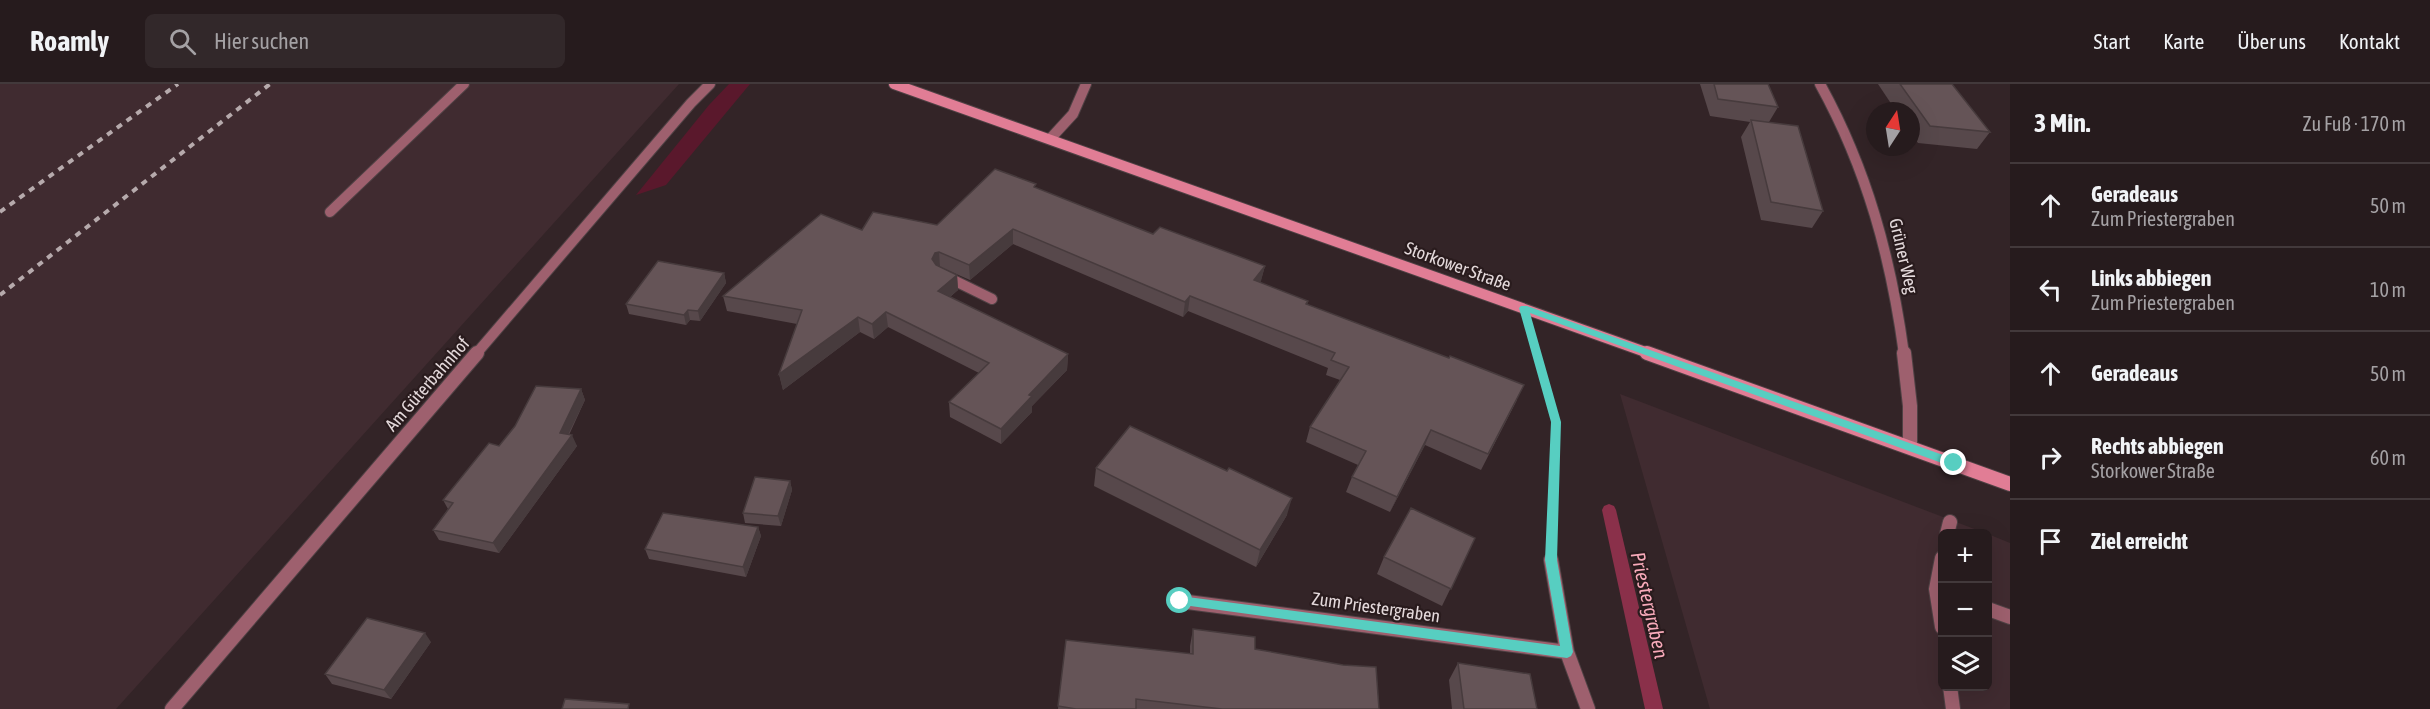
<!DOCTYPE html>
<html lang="de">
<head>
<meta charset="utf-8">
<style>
  body { margin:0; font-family:"Asap Condensed",sans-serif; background:#32282a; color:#f1f3f6 }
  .controls { position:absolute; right:18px; bottom:18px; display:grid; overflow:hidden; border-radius:9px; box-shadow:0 6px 24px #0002 }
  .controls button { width:54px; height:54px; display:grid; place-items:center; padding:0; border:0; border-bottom:2px solid #42393b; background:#261b1d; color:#f1f3f6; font:30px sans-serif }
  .compass { position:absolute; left:1866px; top:18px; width:54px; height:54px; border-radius:50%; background:#261b1d; box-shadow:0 6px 24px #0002; rotate:12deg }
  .stop { position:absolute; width:18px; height:18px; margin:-14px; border:4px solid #57cec1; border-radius:50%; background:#fff }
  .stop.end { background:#57cec1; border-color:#fff; box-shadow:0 2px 6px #0008 }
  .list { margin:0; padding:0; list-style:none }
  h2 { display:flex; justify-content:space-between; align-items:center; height:78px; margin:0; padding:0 24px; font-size:26px }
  h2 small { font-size:20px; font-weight:400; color:#a4a1a4 }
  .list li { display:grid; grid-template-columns:39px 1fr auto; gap:18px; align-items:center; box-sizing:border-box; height:84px; padding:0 24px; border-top:2px solid #42393b }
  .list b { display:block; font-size:22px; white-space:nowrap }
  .list p { margin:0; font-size:20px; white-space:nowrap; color:#a4a1a4 }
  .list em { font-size:20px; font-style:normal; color:#a4a1a4 }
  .icon { flex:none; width:33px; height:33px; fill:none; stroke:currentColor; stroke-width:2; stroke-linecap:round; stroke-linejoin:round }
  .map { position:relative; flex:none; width:2010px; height:625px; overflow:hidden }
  header { display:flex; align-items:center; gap:36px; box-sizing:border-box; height:84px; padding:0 30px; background:#261b1d; border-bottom:2px solid #42393b }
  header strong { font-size:28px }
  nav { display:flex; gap:33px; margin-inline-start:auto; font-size:21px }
  .search { width:420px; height:54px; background:#32282a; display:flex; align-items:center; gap:15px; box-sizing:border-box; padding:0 21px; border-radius:9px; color:#a4a1a4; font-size:22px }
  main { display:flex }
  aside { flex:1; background:#261b1d }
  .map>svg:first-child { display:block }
  .built { fill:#402b30 }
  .green { fill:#5a182c }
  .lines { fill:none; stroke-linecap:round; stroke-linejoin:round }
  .stream { fill:#8a304a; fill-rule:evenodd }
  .lane-far1-casing { stroke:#4f4144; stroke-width:12 }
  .lane-casing { stroke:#4f4144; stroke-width:16 }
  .street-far1-casing { stroke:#4f4144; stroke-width:12 }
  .street-casing { stroke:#4f4144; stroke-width:16 }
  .secondary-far1-casing { stroke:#4f4144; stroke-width:12 }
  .secondary-casing { stroke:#4f4144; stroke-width:16 }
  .path-far1 { stroke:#7f7274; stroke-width:3; stroke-dasharray:1.5 4; stroke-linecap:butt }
  .path { stroke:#7f7274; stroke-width:4.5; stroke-dasharray:1.5 5; stroke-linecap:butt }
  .lane-far1 { stroke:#9e606e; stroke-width:10 }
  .lane { stroke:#9e606e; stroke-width:14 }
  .street-far1 { stroke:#9e606e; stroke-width:10 }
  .street { stroke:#9e606e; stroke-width:14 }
  .secondary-far1 { stroke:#e17d95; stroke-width:10 }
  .secondary { stroke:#e17d95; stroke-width:14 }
  .rail { stroke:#b6aaac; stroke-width:4; stroke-dasharray:6 6; stroke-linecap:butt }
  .wall { fill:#57484b }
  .shaded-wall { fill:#473b3d }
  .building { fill:#655457; stroke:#473b3d; stroke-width:1.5 }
  .route { fill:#57cec1 }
  .labels { text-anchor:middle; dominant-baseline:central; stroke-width:4.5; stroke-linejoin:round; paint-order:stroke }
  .street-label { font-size:18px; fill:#e4d9db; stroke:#291b1d }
  .water-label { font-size:20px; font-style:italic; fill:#f8aaba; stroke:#291b1d }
</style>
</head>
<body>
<header>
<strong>Roamly</strong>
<div class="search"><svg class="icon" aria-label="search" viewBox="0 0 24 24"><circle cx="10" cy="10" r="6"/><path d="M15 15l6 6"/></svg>Hier suchen</div>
<nav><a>Start</a><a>Karte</a><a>Über uns</a><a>Kontakt</a></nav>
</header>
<main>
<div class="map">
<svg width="2010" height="625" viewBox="0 0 2010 625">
  <rect width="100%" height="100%" fill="#332427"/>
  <path class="built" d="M0,0H679L116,625H0Z
    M1620,310L1985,449L1942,450V602H1988V450L2010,459V625H1710Z"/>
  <path class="green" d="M729,0H750L666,101L636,111L709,21Z"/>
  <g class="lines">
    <path class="stream" d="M1609,420L1614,422L1616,426L1663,625H1645L1602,426L1604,422Z"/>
    <g class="lane-far1-casing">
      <path id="lane-far1" d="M330,128L464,0
        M945,192L992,215"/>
    </g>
    <g class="lane-casing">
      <path id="lane" d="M1947,450L1950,438
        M1942,474L1936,505L1942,543
        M1988,525L2010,533
        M1950,602L1953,625"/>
    </g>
    <g class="street-far1-casing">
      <path id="street-far1" d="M1820,0C1867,85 1891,174 1904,270
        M1050,55L1073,30L1086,0
        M476,270L691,19L710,0"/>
    </g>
    <g class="street-casing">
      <path id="street" d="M1904,269L1910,322V363
        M1551,476L1567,568L1588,625
        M1180,517L1567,568
        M172,625L477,269"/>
    </g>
    <g class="secondary-far1-casing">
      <path id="secondary-far1" d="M894,0L1651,270"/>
    </g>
    <g class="secondary-casing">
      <path id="secondary" d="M1647,269L2010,400"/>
    </g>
    <path class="path-far1" d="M1534,258L1537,270"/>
    <path class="path" d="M1537,269L1556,337L1552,445"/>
    <use href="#lane-far1" class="lane-far1"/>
    <use href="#lane" class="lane"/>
    <use href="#street-far1" class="street-far1"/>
    <use href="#street" class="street"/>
    <use href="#secondary-far1" class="secondary-far1"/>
    <use href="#secondary" class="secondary"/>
    <path class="rail" d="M0,128L178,0
      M0,211L270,0"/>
  </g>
  <path class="wall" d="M1700,0H1768L1778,23L1769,38L1823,127L1812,144L1761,136L1741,53L1750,38L1710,32Z
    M1878,0H1952L1990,48L1977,65L1918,59L1911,49V27H1896Z
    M1036,104L1153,150L1265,182L1260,199L1308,217L1307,221L1517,316L1481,386L1425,361L1390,428L1346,408L1352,393L1358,381L1306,358L1310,343L1340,296L1326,291L1328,284L1188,227L1183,233L1013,160L970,196L940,183L957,191L958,206L950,213L1068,270L1067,286L1032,322V328L1001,360L950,333L949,318L979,289L888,243L874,255L860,248L783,306L779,290L797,240L727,227L723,212L862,146L937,141Z
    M724,189L726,199L700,237L690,236L686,241L629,230L626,220Z
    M581,305L585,316L569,351L577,362L499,469L439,456L433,446L448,425L443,416L499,362Z
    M1096,384L1287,431L1256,483L1094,402Z
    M790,397L792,406L781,442L745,439L743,429Z
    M758,443L761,452L746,493L649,475L645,465Z
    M1475,454L1442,522L1377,490L1384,473Z
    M1193,545L1255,565L1379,625H1058L1066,556L1190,570V562Z
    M431,558L391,615L332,600L325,590Z
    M1458,579L1537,625H1452L1449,596Z"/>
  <path class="shaded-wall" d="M1013,145V160L970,196L969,181Z
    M939,168L940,183L936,184L932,175L935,169Z
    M1265,182L1261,197L1250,212L1254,196Z
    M724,189L726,199L700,237L698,227Z
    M957,191L958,206L939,222L938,207Z
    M1190,212L1188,227L1183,233L1185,218Z
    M688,226L690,236L686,241L684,231Z
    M886,228L888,243L874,255L872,240Z
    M858,233L860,248L783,306L779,290Z
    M1068,270L1067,286L1032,322V328L1001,360V345L1029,311Z
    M581,305L585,316L564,359L560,349Z
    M1431,346L1425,361L1390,428L1397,413Z
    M572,351L577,362L499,469L493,459Z
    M790,397L792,406L781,442L778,432Z
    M1292,414L1287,431L1256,483L1260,466Z
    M758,443L761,452L746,493L743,483Z
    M425,549L431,558L391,615L384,606Z"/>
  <path class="building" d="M1714,0H1768L1778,23L1718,15Z
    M1900,0H1952L1990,48L1930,42Z
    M1751,36L1798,42L1823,127L1771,118Z
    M995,85L1036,100L1034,103L1153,150L1160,143L1265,182L1254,196L1308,217L1306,220L1449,274L1450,272L1524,301L1488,370L1431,346L1397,413L1352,393L1366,367L1310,343L1349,283L1331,276L1335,269L1190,212L1185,218L1013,145L969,181L939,168L935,169L932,175L936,181L957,191L938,207L1068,270L1029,311L1032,312L1001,345L949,318L989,279L886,228L872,240L858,233L779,290L802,226L723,212L821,130L862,146L873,128L937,141Z
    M658,177L724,189L698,227L688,226L684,231L626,220Z
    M536,302L581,305L560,349L572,351L493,459L433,446L453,419L443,416L489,359L499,362L515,342Z
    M1130,342L1227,387L1229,384L1292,414L1260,466L1096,384Z
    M755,393L790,397L778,432L743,429Z
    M1411,424L1475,454L1451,505L1384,473Z
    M663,429L758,443L743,483L645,465Z
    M367,534L425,549L384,606L325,590Z
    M1193,545L1255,553V565L1343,581L1376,583L1379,625H1222L1136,615V625H1076L1058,622L1066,556L1193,570Z
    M1458,579L1530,590L1537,625H1464Z
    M565,615L629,620L628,625H562Z"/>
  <path class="route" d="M1521,222H1527L1957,376L1959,379L1957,382H1950L1530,229L1561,338L1557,476L1573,568L1571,572L1567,574L1176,520V513L1180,512L1560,562L1545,476L1551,338L1519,224Z"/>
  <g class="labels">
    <g class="street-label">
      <text transform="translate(1904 172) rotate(77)">Grüner Weg</text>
      <text transform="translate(1458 182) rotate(20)">Storkower Straße</text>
      <text transform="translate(427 300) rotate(-49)">Am Güterbahnhof</text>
      <text transform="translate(1376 523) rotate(8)">Zum Priestergraben</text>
    </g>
    <g class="water-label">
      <text transform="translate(1650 521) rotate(77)">Priestergraben</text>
    </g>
  </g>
</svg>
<div class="controls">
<button>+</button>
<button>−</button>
<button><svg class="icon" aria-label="layers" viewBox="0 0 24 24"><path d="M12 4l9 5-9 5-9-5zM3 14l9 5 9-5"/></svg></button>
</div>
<svg class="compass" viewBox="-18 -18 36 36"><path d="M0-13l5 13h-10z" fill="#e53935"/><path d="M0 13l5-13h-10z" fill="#a4a1a4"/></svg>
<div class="stop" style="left:1180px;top:517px"></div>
<div class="stop end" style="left:1954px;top:379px"></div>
</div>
<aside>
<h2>3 Min.<small>Zu Fuß · 170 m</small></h2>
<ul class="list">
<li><svg class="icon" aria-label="ahead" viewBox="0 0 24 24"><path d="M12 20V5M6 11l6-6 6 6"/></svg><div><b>Geradeaus</b><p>Zum Priestergraben</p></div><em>50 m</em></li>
<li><svg class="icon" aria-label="left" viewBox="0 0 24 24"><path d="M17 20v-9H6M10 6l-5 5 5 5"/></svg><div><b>Links abbiegen</b><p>Zum Priestergraben</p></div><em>10 m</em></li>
<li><svg class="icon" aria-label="ahead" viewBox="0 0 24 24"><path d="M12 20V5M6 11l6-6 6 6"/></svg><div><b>Geradeaus</b></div><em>50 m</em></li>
<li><svg class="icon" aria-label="right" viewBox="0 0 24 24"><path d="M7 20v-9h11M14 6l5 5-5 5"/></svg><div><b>Rechts abbiegen</b><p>Storkower Straße</p></div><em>60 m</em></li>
<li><svg class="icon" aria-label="arrive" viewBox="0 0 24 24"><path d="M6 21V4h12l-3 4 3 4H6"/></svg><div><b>Ziel erreicht</b></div></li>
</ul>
</aside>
</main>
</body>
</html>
